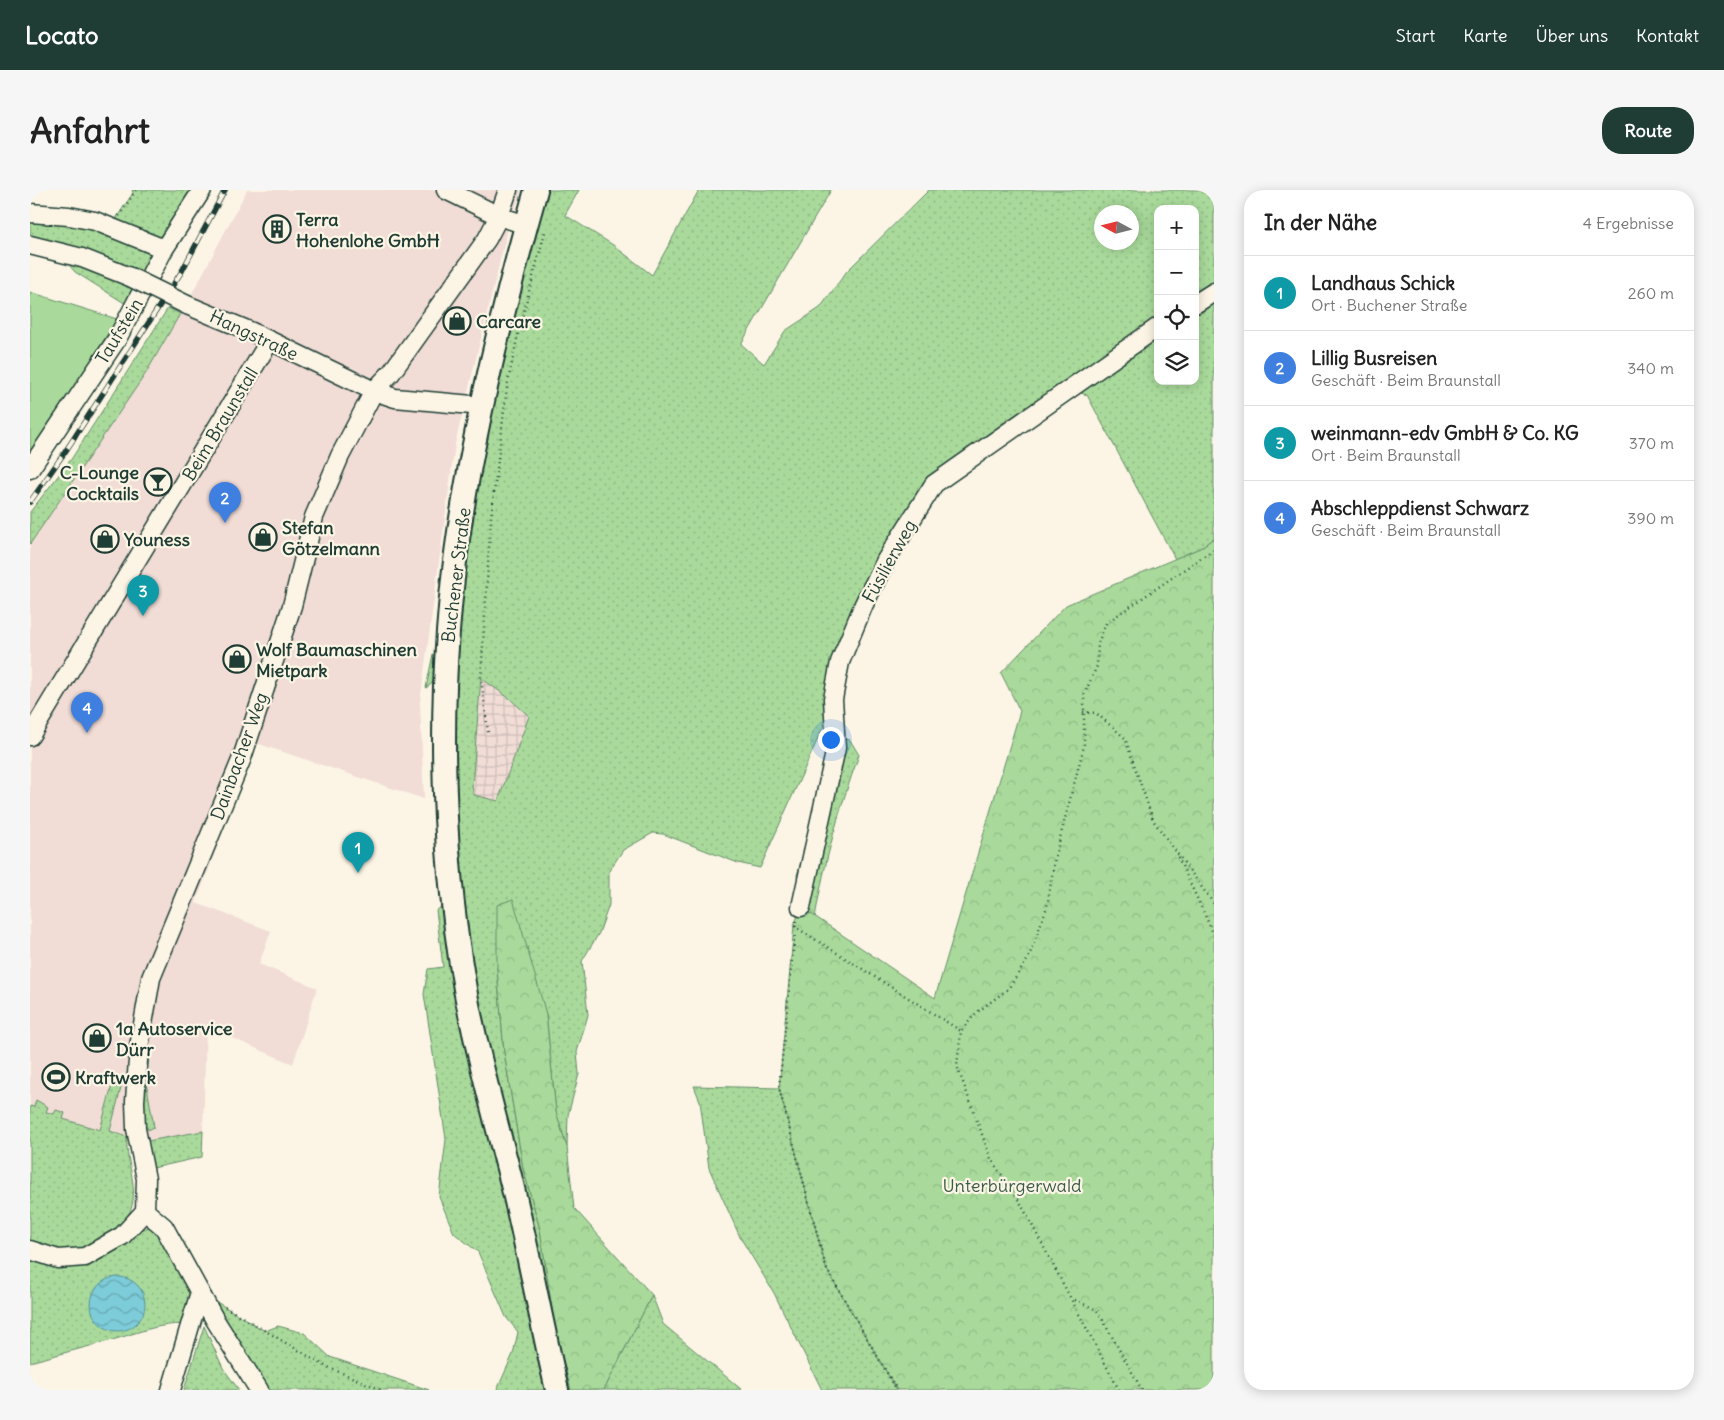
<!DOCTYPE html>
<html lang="de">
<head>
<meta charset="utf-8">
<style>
  body { margin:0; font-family:Delius,sans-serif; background:#f6f6f6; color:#222 }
  .controls { position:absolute; right:15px; top:15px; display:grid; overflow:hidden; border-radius:10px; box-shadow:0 2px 12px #0003 }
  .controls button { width:45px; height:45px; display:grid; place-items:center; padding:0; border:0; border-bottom:1px solid #e0e0e0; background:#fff; color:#222; font:25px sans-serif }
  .compass { position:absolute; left:1064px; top:15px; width:45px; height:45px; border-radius:50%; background:#fff; box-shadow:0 2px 12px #0003; rotate:277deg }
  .you { position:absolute; left:800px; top:549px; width:18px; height:18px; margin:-12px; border:4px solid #fff; border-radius:50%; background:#1a73e8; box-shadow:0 0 0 8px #1a73e833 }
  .badge { display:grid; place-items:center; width:32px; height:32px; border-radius:50%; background:#1f3d34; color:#fff; font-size:16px; font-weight:700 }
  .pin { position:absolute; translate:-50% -41px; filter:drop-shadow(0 1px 2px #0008) }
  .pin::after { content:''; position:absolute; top:26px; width:18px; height:15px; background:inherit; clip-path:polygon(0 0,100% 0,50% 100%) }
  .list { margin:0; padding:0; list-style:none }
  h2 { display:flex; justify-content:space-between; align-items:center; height:65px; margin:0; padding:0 20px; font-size:21px }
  h2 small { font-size:16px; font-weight:400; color:#767676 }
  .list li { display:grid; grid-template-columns:32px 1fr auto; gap:15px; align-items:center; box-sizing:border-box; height:75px; padding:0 20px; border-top:1px solid #e0e0e0 }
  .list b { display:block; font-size:19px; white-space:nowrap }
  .list p { margin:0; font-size:16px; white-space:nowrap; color:#767676 }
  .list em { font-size:16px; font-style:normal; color:#767676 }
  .icon { flex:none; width:28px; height:28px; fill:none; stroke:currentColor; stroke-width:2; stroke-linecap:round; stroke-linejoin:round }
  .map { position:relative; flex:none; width:1184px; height:1200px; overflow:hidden; border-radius:20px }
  header { display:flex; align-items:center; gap:30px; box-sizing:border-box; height:70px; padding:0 25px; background:#1f3d34; color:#fff }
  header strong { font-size:24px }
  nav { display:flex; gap:28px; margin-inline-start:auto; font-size:18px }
  .intro { display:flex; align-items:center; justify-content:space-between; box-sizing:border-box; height:120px; padding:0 30px }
  h1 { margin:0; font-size:35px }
  .button { padding:12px 22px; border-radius:20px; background:#1f3d34; color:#fff; font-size:18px; font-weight:700 }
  main { display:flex; gap:30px; padding:0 30px }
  aside { flex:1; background:#fff; border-radius:20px; box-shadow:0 2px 12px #0003 }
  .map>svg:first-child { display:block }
  .built { fill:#f1dcd6 }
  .industrial { fill:url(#industrial-grid) }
  .grass { fill:url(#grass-dots); stroke:#648c68; fill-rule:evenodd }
  .forest { fill:url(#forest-crowns); stroke:#648c68 }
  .green { fill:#a9da9b; stroke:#648c68 }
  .water { fill:url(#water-waves); stroke:#579397 }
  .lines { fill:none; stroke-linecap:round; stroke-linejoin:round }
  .minor-casing { stroke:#1f3d34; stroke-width:21 }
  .major-casing { stroke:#1f3d34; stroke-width:26 }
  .path { stroke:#1f3d34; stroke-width:2.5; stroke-dasharray:1 4; stroke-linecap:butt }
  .minor { stroke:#fcf5e5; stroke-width:18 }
  .major { stroke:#fcf5e5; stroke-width:22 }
  .rail-casing { stroke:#1f3d34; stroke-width:5.5 }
  .rail { stroke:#fcf5e5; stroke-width:4; stroke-dasharray:11; stroke-linecap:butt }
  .minor-bridge-casing { stroke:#1f3d34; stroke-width:21; stroke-linecap:butt }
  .minor-bridge { stroke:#fcf5e5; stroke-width:18 }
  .labels { text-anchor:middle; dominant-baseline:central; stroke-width:4.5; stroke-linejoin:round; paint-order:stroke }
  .poi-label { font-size:18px; font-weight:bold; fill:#1f3d34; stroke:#fcf5e5; text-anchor:start }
  .street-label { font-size:18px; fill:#1f3d34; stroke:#fcf5e5 }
  .park-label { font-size:18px; fill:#3b5c49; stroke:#fcf5e5 }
</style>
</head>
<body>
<header>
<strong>Locato</strong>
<nav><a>Start</a><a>Karte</a><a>Über uns</a><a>Kontakt</a></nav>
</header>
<div class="intro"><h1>Anfahrt</h1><a class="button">Route</a></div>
<main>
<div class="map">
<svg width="1184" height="1200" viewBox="0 0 1184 1200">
  <defs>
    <pattern id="industrial-grid" width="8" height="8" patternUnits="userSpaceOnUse" patternTransform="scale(1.25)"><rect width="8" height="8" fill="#f1dcd6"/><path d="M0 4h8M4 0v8" fill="none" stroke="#cebeb8"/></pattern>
    <pattern id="grass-dots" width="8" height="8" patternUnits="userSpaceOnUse" patternTransform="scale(1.25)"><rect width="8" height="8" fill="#a9da9b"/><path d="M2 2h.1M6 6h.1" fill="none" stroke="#91bc86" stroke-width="1.8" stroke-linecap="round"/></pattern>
    <pattern id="forest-crowns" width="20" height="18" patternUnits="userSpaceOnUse" patternTransform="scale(1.25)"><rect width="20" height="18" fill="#a9da9b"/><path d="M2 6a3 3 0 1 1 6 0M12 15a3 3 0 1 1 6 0" fill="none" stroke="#91bc86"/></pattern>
    <pattern id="water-waves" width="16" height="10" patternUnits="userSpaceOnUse" patternTransform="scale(1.25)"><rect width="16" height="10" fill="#7dccd9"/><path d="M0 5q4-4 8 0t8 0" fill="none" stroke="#66a7b1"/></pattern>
  </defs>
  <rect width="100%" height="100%" fill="#fcf5e5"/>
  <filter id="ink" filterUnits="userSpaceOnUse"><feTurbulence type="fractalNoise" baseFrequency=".02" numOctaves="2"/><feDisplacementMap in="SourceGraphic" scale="10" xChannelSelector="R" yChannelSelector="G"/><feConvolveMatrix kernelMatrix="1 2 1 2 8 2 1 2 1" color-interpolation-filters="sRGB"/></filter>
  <g filter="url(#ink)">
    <path class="built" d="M217,0H492L478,38L425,254L390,512L394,609L226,553L166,713L241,741L229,774L287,798L263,874L176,837L173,941L96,955L0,919V354L116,183L169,91Z"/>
    <path class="industrial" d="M451,487L479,508L499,526L468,612L444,605L442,596Z"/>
    <path class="grass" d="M102,0H172L104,119L45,82L28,62L0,55V23L81,36L103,3Z
      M515,0H549L535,25L583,55L622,85L669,0H801L711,154L734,174L755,141L790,118L817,81L899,0H1184V348L1170,358L1145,369L1057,205L1038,199L904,294L810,472L805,546L820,550L829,565C809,619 795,670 785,727L771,717L767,685L806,558L795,533L730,678L708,673L633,644L623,643L593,660L579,681V715L569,743L552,771L558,825L547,862L549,884L538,925L537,957L526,922L516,824L467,778L474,862L493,978L510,1039L526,1145L541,1200H467L483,1164L488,1142L476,1127L448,1062L424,1043L409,1007L416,949L394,804L398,779L413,777L406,720L416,714L404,492L396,498L403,464L417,473L430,335ZM1128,19H1165V191H1128ZM1072,22H1102V52H1072ZM451,488L479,508L499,526L468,611L444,605L442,596Z
      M138,118L150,124L116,183L0,354V322L42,268Z
      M109,857L119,861L117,897L124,937L118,940L112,931Z
      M84,888L93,890L80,941L97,947C95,971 109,995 101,1019C99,1025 93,1030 89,1036L92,1046L119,1037L131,1043L170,1102L235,1141L248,1136L274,1143L300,1167L399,1200H229L170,1103L161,1135C131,1131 103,1145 75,1152C50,1159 25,1165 0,1172V916L4,917L6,910L18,917L16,922L24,924L26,920L35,923L33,929L70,940Z
      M664,896L749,898L796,1078L867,1200H792L744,1103L710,1047L679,978L670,911Z
      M173,941L172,967L123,978L118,951Z
      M622,1105L633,1134L712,1200H574Z
      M174,1136L193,1178L209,1200H154Z"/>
    <path class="forest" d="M1184,348V1200H867L796,1078L749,898L764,736L771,717L905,808L990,521L971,483L1036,415L1170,358Z
      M483,709L516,824L526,922L537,957L544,1018L622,1105L574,1200H541L526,1145L510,1039L493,978L474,862L467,778V715Z"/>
    <path class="green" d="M0,102L87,129L0,268Z"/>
    <path class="water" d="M61 1114a27 27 0 1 1 54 0a27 27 0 1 1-54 0Z"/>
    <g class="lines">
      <g class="minor-casing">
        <path id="minor" d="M416,0L469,26L496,35
          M0,23L39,26L65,31L134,59
          M0,55L52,68L100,87
          M1165,114L1184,102
          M157,115L222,142L344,201L365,208L453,216
          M0,279L87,149L134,59L172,0
          M0,546L239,152
          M771,717L806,558L803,509L810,472L834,414L856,370L904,294L1128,137
          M115,1021L134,1037L185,1130L229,1200
          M0,1060L28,1069L55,1067L92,1046L115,1021L116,989L106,939L105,911L109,857L121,788L212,568L262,416L284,327L310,266L344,201L361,183L457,49L469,26L478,0
          M141,1200L170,1102"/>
      </g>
      <g class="major-casing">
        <path id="major" d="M506,0C475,110 447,222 430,335C407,487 409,648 435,799C447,864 465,927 481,990C498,1060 511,1130 527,1200"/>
      </g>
      <path class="path" d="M89,26L106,0
        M1053,522L1066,523L1095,548L1123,630L1184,714
        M458,542L451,487L461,327L477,197L489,139L515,42
        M1148,667L1184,745
        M766,731L749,898L796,1078L867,1200
        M764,736L931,841
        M1045,1110L1067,1120L1112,1200
        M195,1117L295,1176L352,1200
        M1089,1200L991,1014L961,969L927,876L931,841L946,823L978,799L998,769L1017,717L1025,667L1054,556V505L1067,476L1068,453L1076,433L1184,359"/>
      <use href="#minor" class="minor"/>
      <use href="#major" class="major"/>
      <g class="rail-casing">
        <path id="rail" d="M0,312L35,262L152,81L195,0"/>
      </g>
      <use href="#rail" class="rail"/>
      <g class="minor-bridge-casing">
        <path id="minor-bridge" d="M100,87L157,115"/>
      </g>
      <use href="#minor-bridge" class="minor-bridge"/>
    </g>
  </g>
  <defs>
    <g id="building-ring" transform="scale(1.4375)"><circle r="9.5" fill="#fcf5e5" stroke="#1f3d34" stroke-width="1.5"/><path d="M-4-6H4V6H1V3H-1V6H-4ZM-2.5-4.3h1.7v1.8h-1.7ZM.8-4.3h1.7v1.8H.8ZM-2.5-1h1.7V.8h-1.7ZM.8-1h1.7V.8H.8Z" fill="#1f3d34"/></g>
    <g id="shop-ring" transform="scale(1.4375)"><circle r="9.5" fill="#fcf5e5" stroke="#1f3d34" stroke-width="1.5"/><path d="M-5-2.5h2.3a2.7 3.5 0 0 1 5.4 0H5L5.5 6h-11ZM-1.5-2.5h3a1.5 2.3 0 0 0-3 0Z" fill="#1f3d34"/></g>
    <g id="bar-ring" transform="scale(1.4375)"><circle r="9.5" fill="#fcf5e5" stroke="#1f3d34" stroke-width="1.5"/><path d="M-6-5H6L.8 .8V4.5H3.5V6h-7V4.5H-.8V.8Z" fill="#1f3d34"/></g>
    <g id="stadium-ring" transform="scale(1.4375)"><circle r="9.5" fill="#fcf5e5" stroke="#1f3d34" stroke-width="1.5"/><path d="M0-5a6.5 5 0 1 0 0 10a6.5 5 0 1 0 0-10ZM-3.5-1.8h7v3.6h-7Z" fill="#1f3d34"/></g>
  </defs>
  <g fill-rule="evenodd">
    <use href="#building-ring" x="247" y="39"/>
    <use href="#shop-ring" x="427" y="131"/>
    <use href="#bar-ring" x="128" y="292"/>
    <use href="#shop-ring" x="233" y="347"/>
    <use href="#shop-ring" x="75" y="349"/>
    <use href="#shop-ring" x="207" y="469"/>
    <use href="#shop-ring" x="67" y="848"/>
    <use href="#stadium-ring" x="26" y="887"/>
  </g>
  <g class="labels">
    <g class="poi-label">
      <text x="266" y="29">Terra<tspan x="266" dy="21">Hohenlohe GmbH</tspan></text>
      <text x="446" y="131">Carcare</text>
      <text x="109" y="282" text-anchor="end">C-Lounge<tspan x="109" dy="21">Cocktails</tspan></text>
      <text x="252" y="337">Stefan<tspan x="252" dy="21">Götzelmann</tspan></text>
      <text x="94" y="349">Youness</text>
      <text x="226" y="459">Wolf Baumaschinen<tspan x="226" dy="21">Mietpark</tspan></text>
      <text x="86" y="838">1a Autoservice<tspan x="86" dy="21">Dürr</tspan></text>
      <text x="45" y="887">Kraftwerk</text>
    </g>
    <g class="street-label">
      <text transform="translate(89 141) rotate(-59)">Taufstein</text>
      <text transform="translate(224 145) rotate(25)">Hangstraße</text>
      <text transform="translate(190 234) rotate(-59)">Beim Braunstall</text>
      <text transform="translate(859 371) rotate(-61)">Füsilierweg</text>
      <text transform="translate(426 385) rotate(-83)">Buchener Straße</text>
      <text transform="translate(209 566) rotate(-70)">Dainbacher Weg</text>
    </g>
    <g class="park-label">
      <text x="982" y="995">Unterbürgerwald</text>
    </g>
  </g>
</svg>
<div class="controls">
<button>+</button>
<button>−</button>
<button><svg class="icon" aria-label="locate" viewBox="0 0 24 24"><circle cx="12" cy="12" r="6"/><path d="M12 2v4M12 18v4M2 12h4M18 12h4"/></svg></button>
<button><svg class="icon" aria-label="layers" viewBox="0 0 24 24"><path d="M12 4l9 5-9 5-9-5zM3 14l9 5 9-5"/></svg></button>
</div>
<svg class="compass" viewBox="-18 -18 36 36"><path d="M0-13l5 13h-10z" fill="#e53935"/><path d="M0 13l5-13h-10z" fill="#767676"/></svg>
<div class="you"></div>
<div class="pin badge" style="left:328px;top:683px;background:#0f9aa8">1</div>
<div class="pin badge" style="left:195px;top:333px;background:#3f7fe0">2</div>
<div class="pin badge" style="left:113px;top:426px;background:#0f9aa8">3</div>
<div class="pin badge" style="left:57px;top:543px;background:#3f7fe0">4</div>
</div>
<aside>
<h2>In der Nähe<small>4 Ergebnisse</small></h2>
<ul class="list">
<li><span class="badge" style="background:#0f9aa8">1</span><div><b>Landhaus Schick</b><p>Ort · Buchener Straße</p></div><em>260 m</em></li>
<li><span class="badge" style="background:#3f7fe0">2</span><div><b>Lillig Busreisen</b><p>Geschäft · Beim Braunstall</p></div><em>340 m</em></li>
<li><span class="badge" style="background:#0f9aa8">3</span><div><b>weinmann-edv GmbH &amp; Co. KG</b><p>Ort · Beim Braunstall</p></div><em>370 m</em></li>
<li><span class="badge" style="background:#3f7fe0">4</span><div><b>Abschleppdienst Schwarz</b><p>Geschäft · Beim Braunstall</p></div><em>390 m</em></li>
</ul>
</aside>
</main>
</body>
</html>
